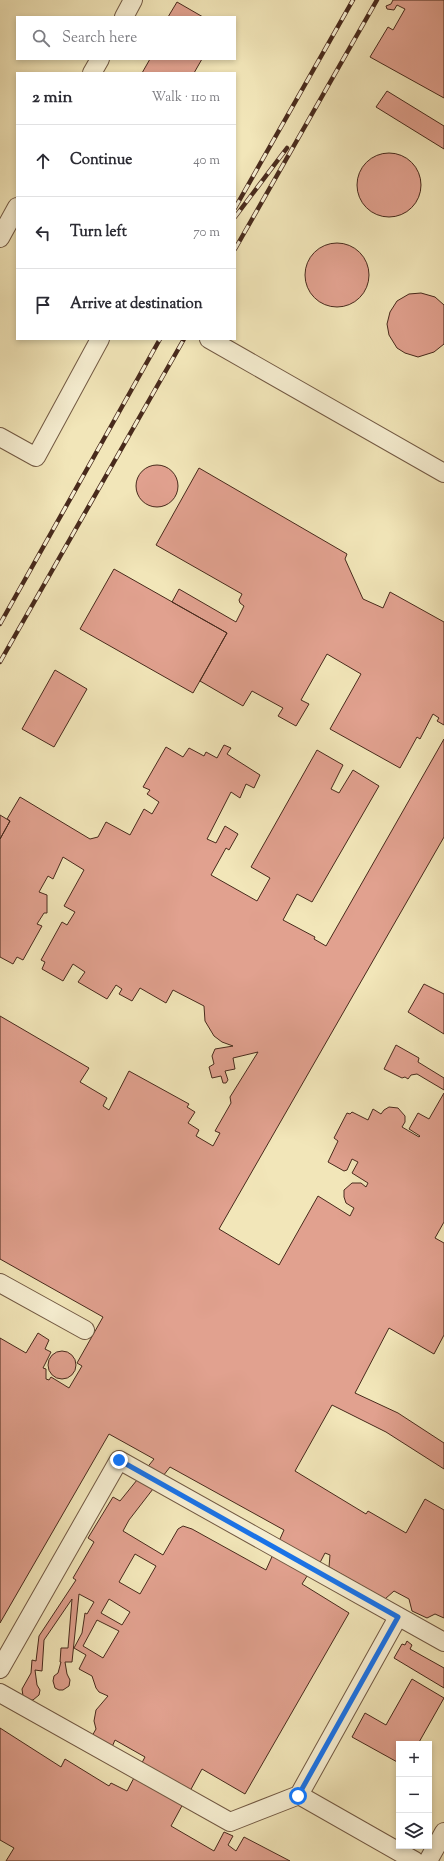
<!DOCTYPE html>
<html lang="en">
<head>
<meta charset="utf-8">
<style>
  body { margin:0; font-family:"Sorts Mill Goudy",serif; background:#f2f2f3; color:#2b2b33 }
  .controls { position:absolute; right:12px; bottom:12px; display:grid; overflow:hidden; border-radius:0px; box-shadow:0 2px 6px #0003 }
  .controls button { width:36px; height:36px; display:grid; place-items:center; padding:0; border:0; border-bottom:1px solid #e1e1e2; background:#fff; color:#2b2b33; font:20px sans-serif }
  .stop { position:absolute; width:12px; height:12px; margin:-9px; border:3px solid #1a73e8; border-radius:50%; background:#fff }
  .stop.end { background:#1a73e8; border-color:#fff; box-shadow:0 1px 4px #0008 }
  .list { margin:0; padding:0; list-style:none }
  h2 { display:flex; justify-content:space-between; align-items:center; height:52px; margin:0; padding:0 16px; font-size:17px }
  h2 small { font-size:13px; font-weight:400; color:#7c7c81 }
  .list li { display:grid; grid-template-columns:26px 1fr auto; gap:12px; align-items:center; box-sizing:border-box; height:72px; padding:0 16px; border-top:1px solid #e1e1e2 }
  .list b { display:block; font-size:15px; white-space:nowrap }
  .list em { font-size:13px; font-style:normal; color:#7c7c81 }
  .icon { flex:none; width:22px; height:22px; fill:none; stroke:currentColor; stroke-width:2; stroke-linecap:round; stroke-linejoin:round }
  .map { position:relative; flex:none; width:444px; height:1861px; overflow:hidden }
  .search { position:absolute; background:#fff; box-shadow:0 2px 6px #0003; left:16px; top:16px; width:220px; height:44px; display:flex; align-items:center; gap:10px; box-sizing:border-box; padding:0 14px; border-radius:0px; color:#7c7c81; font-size:15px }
  .panel { position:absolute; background:#fff; box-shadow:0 2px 6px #0003; left:16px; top:72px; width:220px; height:268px; border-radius:0px }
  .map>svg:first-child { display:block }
  .building { fill:#e1a18f; stroke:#482a1c; fill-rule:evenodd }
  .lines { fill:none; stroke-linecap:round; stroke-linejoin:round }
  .service-casing { stroke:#725943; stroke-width:20 }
  .service { stroke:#f7efd2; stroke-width:18 }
  .rail-casing { stroke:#482a1c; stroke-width:4.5 }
  .rail { stroke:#f7efd2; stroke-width:3; stroke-dasharray:9; stroke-linecap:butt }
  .route { stroke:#1a73e8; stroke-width:5 }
</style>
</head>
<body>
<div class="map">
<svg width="444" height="1861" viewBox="0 0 444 1861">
  <rect width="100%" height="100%" fill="#f2e6b9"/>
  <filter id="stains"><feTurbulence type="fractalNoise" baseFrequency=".005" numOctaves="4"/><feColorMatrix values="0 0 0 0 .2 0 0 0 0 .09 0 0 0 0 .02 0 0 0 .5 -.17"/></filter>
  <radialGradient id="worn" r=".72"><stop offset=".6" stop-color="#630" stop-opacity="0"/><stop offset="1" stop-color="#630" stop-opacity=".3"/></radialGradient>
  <path class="building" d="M393,0H444V98L370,57L388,27L393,30L405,9L397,5L394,10L387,9L386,6L391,4Z
    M177,2L203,17H168Z
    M150,59H202L194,73H142Z
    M387,91L444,126V149L376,107Z
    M357 185a32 32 0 1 1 64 0a32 32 0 1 1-64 0Z
    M305 275a32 32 0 1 1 64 0a32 32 0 1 1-64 0Z
    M421,293L435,297L444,305V344L434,352L418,357L405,353L397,348L389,335L387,324L390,312L397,301L409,294Z
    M136 486a21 21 0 1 1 42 0a21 21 0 1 1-42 0Z
    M199,468L347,554L345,559L363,599L383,608L390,592L444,622V725L437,721L439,718L433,714L420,739L417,737L400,768L330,729L361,674L327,654L301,700L309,704L296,726L278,716L283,708L252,691L243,706L200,681L227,633L172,602L179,589L236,622L244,606L240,603L239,600L242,594L156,545Z
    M114,569L227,633L193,693L80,629Z
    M55,670L87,689L54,747L22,729Z
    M444,739V837L219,1229L279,1265L318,1196L350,1216L354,1208L346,1203L344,1197V1190L352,1183H361L366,1187L368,1183L352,1173L358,1162L352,1159L347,1170L344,1171L328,1162L338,1141L334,1138L347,1113L350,1114L352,1112L368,1120L373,1109L381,1114L384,1110L389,1107L398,1108L405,1116V1122L402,1127L419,1137L420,1136L409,1129L418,1113L429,1119L444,1093V1222L435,1238L444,1243V1335L434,1354L389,1328L355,1393L398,1413L444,1443V1469L386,1432L332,1405L295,1471L366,1514L368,1511L406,1533L425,1499L444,1510V1618L435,1614L427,1618L412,1611L409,1599L394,1591L385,1599L329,1567L330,1555L325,1553L313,1576L309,1573L302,1584L349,1613L245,1794L202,1769L171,1826L214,1851L224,1832L233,1836L228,1845L236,1851L244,1837L290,1861H6L14,1848L0,1840V1728L61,1767L65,1759L109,1786L111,1783L127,1791L145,1757L115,1740L112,1747L92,1736L96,1729L94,1721L96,1710L108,1696L99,1692L96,1688L92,1676L79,1669L86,1655L74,1648L82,1633L85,1613L87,1614L94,1602L79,1594L72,1662H65L67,1674L70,1680L69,1686L63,1690H59L55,1688L53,1681L54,1676L58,1673L61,1662H60L61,1648H68L72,1599L44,1640L42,1671L35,1670L37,1685L40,1690L39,1695L33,1700H28L23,1696L22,1689L31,1673L32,1660L36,1661L39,1636L76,1580L73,1578L94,1542L88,1538L113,1497L120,1501L154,1459L109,1434L0,1623V1338L26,1353L38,1333L49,1340L45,1349L51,1352L43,1368L46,1369V1379L49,1380L51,1377L69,1388L82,1366L77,1363L103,1317L0,1259V1016L89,1068L80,1082L107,1098L103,1106L109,1110L129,1071L189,1104L187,1107L195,1112L188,1123L199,1130L196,1136L213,1146L220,1133L215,1131L231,1103L230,1097L258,1052L233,1058L235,1069L225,1071L228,1080L226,1083H223L221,1076L212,1078L209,1067L214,1064L212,1056L215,1049L233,1046L222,1042L214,1036L205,1021L204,1006L173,990L166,1003L140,988L132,1001L119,994L122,989L116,985L107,999L78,982L85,972L73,964L63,981L42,969L45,962L41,960L62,922L67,925L75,912L64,906L84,870L63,857L53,879L48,876L39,892L47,895V913H44L37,924L42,926L23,960L17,957L13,964L0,957V839L10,821L7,819L20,797L90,839L98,837L106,822L130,835L144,809L152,814L159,802L147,794L150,790L143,787L166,747L183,757L189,748L204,756L206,752L217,758L224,745L231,748L227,754L260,775L254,788L246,784L240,798L231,792L207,839L216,843L225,826L238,834L229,850L226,848L211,875L257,901L270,878L251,867L317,750L343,765L331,789L339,793L353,770L379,786L312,902L297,894L283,920L315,937L314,939L326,946ZM170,1467L284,1530L266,1570L192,1529L183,1526L178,1529L163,1555L123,1531L129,1520ZM135,1554L156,1566L140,1594L119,1582ZM109,1599L130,1612L122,1625L101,1613ZM97,1620L119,1631L103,1658L83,1646Z
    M0,815L10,821L0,839Z
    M424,984L444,994V1034L408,1012Z
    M396,1045L419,1058L418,1062L444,1078V1090L417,1074L411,1075L408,1079L405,1077L402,1078L384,1069Z
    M48 1365a14 14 0 1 1 28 0a14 14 0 1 1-28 0Z
    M407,1641L412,1645L410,1649L444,1668V1688L394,1658L402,1644L405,1645Z
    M412,1679L444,1698L418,1744H399V1763L352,1737L365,1713L386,1725Z"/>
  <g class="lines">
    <g class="service-casing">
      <path id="service" d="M124,17L133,0
        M92,73L100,59
        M0,238L17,207
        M209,339L444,473
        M0,437L36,457L100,339
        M0,1283L85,1330
        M0,1669L119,1460L444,1642
        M0,1693L230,1822L299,1795L398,1617
        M299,1795L415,1861
        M428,1861L444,1832"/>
    </g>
    <use href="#service" class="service"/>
    <g class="rail-casing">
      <path id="rail" d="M235,208L353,0
        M235,217L287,148
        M235,249L377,0
        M0,624L160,339
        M0,662L184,339"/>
    </g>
    <use href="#rail" class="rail"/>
  </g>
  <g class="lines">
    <path class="route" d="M119,1460L398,1617L298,1796"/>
  </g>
  <rect width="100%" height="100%" filter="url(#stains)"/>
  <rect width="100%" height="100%" fill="url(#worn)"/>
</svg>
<div class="controls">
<button>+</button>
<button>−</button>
<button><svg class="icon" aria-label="layers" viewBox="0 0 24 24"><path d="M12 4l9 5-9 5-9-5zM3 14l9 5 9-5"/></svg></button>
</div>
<div class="stop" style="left:298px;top:1796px"></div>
<div class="stop end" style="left:119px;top:1460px"></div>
<div class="search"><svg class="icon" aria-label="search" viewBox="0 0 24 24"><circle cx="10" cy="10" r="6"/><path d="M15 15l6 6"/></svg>Search here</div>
<section class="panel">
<h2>2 min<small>Walk · 110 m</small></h2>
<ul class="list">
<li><svg class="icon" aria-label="ahead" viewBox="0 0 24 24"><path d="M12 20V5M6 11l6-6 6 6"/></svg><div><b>Continue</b></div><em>40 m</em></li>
<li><svg class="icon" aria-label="left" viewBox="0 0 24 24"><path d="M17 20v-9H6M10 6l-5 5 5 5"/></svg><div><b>Turn left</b></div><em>70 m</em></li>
<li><svg class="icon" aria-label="arrive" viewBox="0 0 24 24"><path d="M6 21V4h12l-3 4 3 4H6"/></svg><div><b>Arrive at destination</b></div></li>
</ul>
</section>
</div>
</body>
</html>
